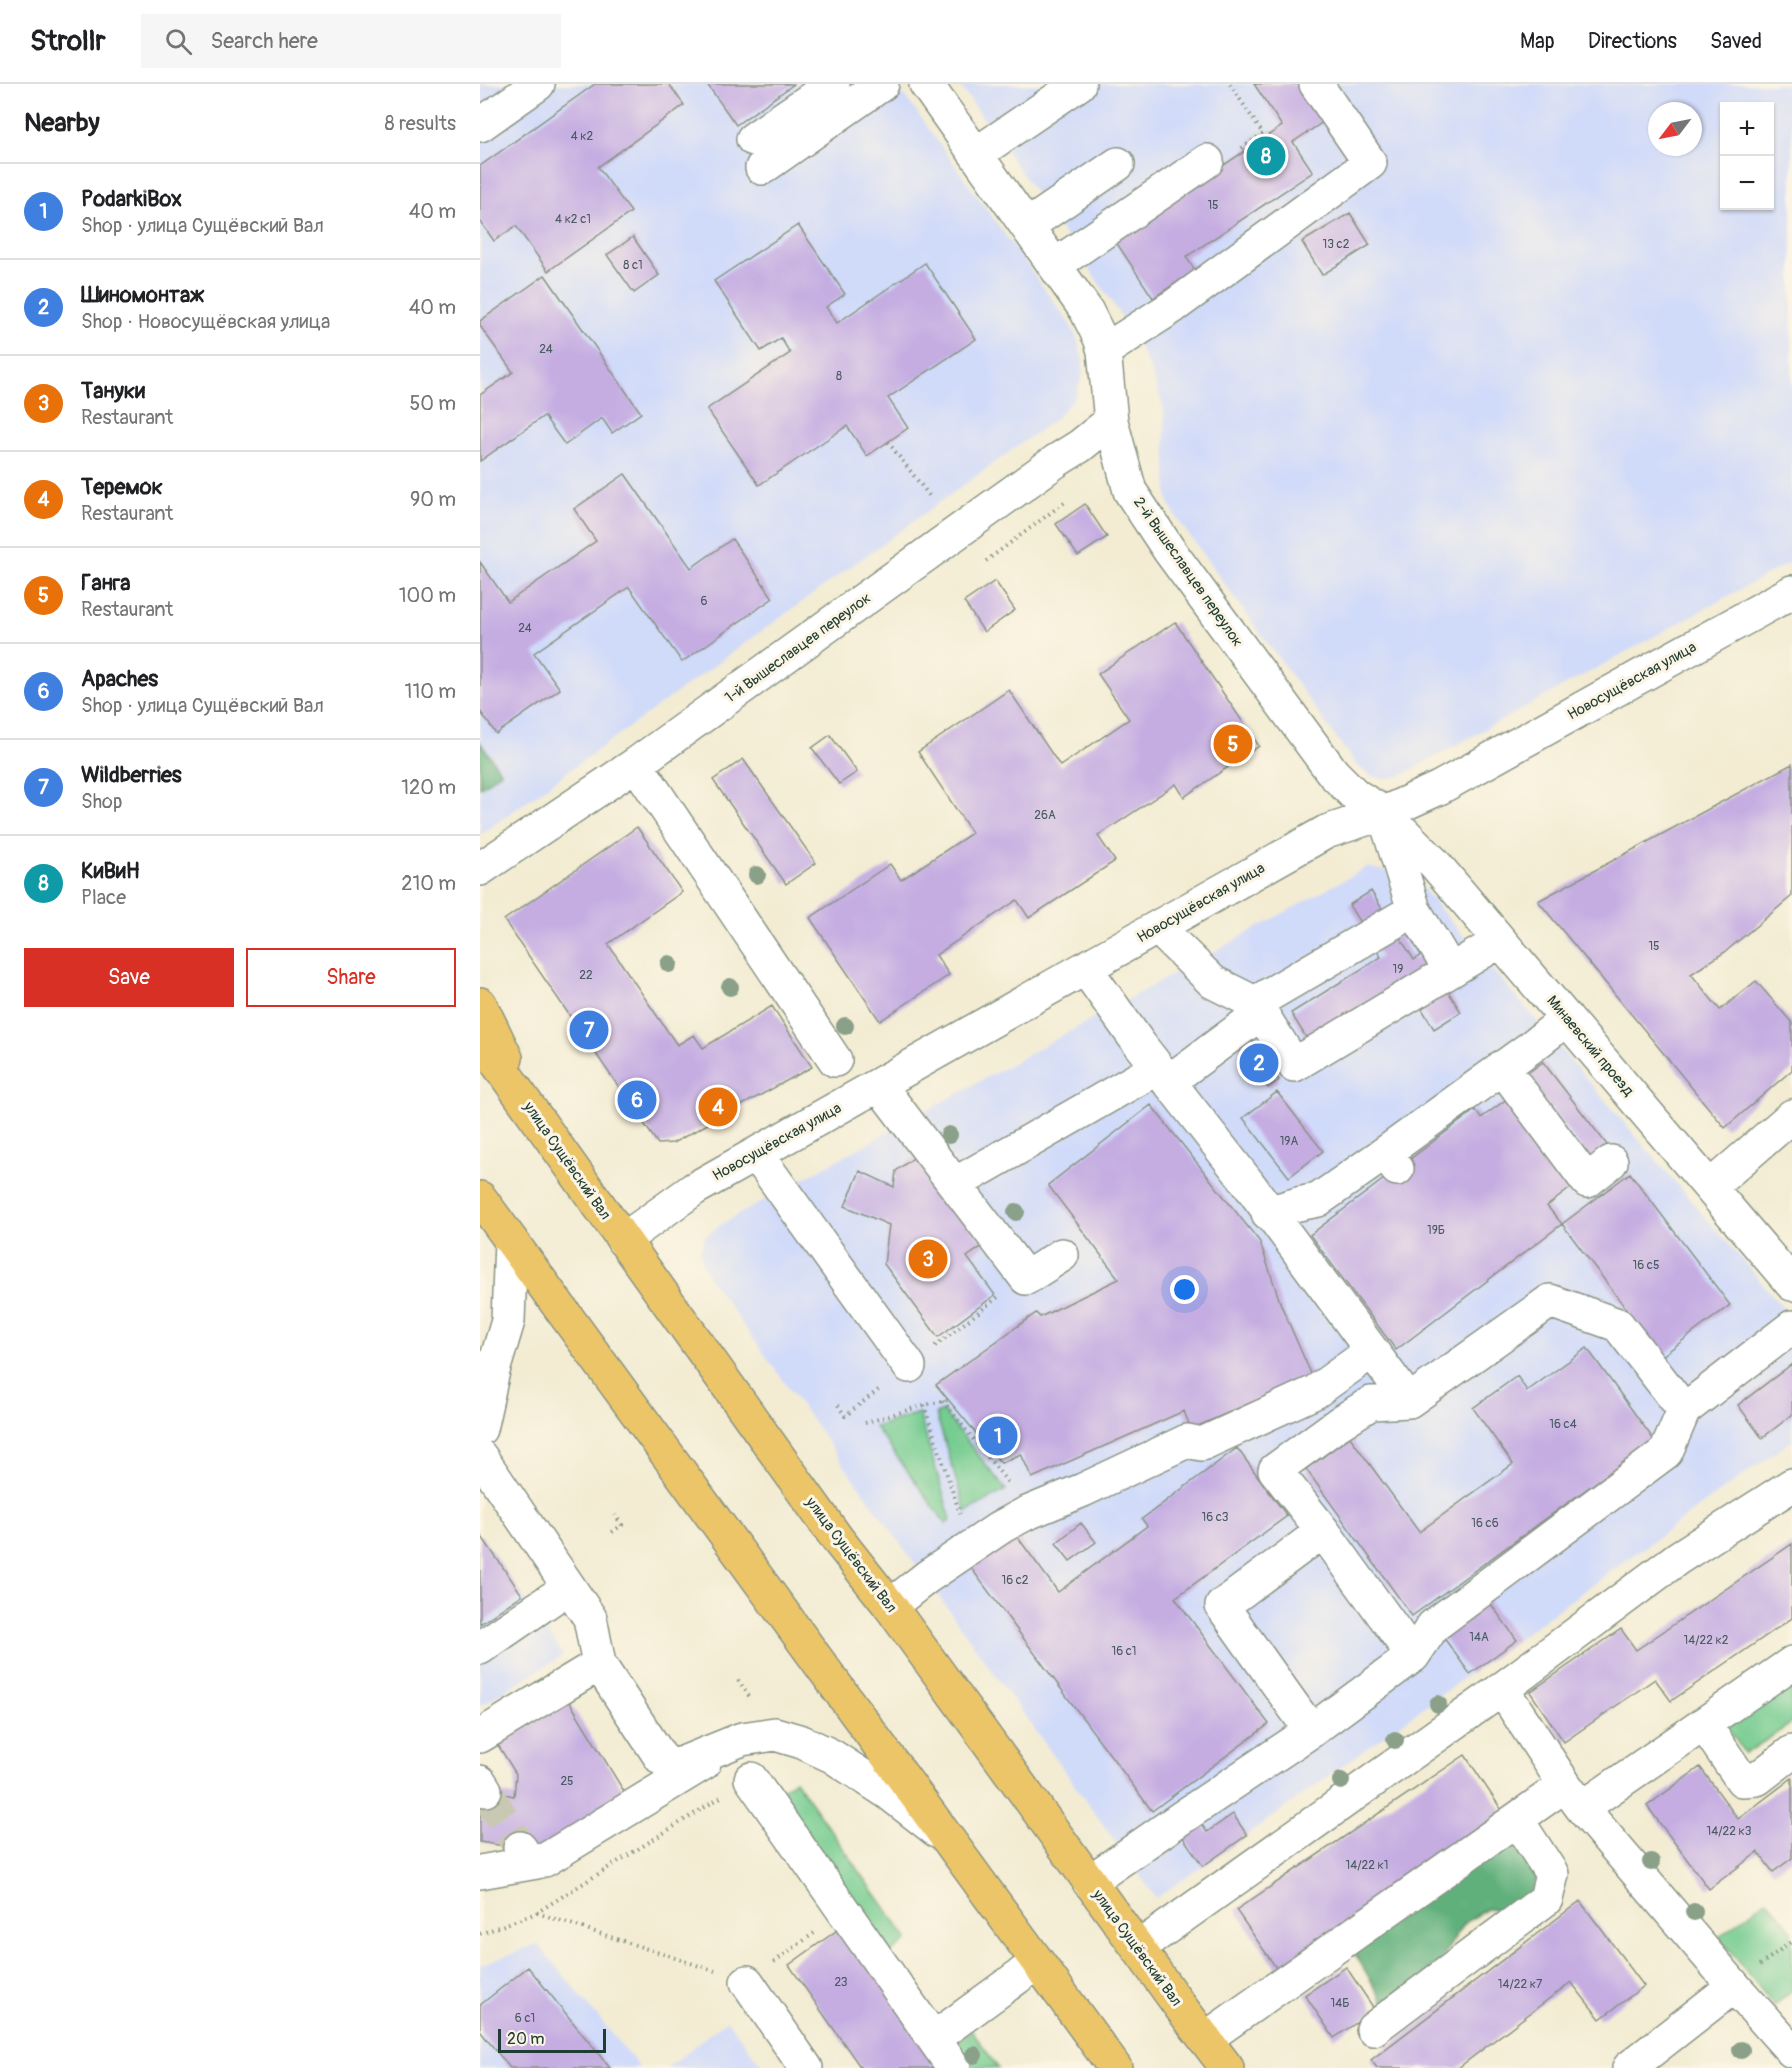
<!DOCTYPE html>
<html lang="en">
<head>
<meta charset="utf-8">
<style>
  body { margin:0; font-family:Pangolin,sans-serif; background:#f6f6f6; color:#202124 }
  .controls { position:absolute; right:18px; top:18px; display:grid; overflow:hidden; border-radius:0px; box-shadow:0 2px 4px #0004 }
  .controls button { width:54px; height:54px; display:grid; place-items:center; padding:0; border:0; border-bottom:2px solid #e0e0e0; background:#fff; color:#202124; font:30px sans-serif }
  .compass { position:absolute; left:1168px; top:18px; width:54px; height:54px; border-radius:50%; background:#fff; box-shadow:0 2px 4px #0004; rotate:238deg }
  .scale { position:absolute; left:18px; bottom:15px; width:108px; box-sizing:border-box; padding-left:6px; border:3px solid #1f3d34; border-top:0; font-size:16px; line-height:21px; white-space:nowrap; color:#1f3d34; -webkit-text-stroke:4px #fcf5e5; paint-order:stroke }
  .you { position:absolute; left:705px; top:1206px; width:21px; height:21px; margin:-15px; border:4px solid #fff; border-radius:50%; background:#1a73e8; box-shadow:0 0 0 9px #1a73e833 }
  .badge { display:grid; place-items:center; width:39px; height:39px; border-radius:50%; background:#d93025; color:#fff; font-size:20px; font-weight:700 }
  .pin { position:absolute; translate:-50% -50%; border:3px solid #fff; box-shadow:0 2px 6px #0006 }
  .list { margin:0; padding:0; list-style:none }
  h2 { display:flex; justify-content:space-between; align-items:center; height:78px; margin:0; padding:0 24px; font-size:26px }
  h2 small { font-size:20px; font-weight:400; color:#757577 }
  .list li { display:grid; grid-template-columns:39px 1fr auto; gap:18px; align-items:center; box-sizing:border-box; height:96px; padding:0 24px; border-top:2px solid #e0e0e0 }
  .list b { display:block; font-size:22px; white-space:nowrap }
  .list p { margin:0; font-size:20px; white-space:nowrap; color:#757577 }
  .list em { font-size:20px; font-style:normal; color:#757577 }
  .actions { display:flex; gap:12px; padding:18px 24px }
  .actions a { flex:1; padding:14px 0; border:2px solid #d93025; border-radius:0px; text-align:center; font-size:21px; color:#d93025 }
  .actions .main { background:#d93025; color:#fff }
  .icon { flex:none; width:33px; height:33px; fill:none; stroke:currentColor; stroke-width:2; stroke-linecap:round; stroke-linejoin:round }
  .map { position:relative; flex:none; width:1312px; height:1984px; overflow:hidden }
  header { display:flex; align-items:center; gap:36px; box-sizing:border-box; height:84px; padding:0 30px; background:#fff; border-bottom:2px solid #e0e0e0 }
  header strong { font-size:28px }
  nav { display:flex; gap:33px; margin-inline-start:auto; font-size:21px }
  .search { width:420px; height:54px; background:#f6f6f6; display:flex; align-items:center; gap:15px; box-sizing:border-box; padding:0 21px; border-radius:0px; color:#757577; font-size:22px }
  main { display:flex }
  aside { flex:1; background:#fff }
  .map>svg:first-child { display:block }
  .built { fill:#d0daf9; fill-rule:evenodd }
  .green { fill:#76cc91; stroke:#4a8462; stroke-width:1.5 }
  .forest { fill:#60b07b; stroke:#407658; stroke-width:1.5 }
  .building { fill:#c5ade2 }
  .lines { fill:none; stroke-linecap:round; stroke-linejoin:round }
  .minor-tunnel { stroke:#c9c9b3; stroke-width:33; stroke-dasharray:33 16; stroke-linecap:butt }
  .minor-casing { stroke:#899484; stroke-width:36 }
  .major-casing { stroke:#899484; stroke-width:36 }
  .path { stroke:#899484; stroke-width:4; stroke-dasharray:1.5 4.5; stroke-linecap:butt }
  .minor { stroke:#fff; stroke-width:33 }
  .major { stroke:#edc569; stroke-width:33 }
  .tree { fill:#8aa088 }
  .labels { text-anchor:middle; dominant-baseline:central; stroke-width:6; stroke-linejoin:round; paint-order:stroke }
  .number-label { font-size:12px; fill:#485960 }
  .street-label { font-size:15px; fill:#1f3d34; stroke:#fcf5e5 }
</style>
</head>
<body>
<header>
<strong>Strollr</strong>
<div class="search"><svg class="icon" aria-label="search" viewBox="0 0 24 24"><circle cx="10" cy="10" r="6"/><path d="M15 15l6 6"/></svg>Search here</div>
<nav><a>Map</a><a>Directions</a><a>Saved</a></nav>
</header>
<main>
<aside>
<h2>Nearby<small>8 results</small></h2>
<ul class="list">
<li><span class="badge" style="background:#3f7fe0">1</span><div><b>PodarkiBox</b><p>Shop · улица Сущёвский Вал</p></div><em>40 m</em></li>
<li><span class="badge" style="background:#3f7fe0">2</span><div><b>Шиномонтаж</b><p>Shop · Новосущёвская улица</p></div><em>40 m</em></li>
<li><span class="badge" style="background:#e8710a">3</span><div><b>Тануки</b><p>Restaurant</p></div><em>50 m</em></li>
<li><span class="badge" style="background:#e8710a">4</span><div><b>Теремок</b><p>Restaurant</p></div><em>90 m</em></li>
<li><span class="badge" style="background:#e8710a">5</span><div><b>Ганга</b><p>Restaurant</p></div><em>100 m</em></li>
<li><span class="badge" style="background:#3f7fe0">6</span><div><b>Apaches</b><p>Shop · улица Сущёвский Вал</p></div><em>110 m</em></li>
<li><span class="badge" style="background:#3f7fe0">7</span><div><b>Wildberries</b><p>Shop</p></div><em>120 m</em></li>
<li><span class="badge" style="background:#0f9aa8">8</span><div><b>КиВиН</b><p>Place</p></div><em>210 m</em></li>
</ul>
<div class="actions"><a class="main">Save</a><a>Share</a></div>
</aside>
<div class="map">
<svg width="1312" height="1984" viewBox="0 0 1312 1984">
  <rect width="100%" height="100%" fill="#fcf5e5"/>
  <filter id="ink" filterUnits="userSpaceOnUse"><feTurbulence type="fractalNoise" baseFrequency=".0167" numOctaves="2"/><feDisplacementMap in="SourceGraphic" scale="12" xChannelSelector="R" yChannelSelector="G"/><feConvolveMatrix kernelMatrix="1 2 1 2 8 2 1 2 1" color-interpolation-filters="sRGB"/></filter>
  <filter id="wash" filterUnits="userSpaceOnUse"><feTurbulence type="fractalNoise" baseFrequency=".008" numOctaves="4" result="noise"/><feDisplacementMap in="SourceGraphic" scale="24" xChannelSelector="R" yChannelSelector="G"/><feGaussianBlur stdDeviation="1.35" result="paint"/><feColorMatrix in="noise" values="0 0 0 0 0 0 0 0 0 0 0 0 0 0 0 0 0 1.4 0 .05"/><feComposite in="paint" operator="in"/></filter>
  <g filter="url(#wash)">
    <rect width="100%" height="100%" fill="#f3ecd3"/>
    <path class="built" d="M0,0H416L589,239L596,252L603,277V290L596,312L575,335L0,751Z
      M479,0H1312V477L920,692L903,695L889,691L876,681L696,433L690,422L687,410L684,325L670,284L652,249L628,212ZM1244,22H1290V122H1244ZM1177,27H1213V63H1177Z
      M887,783L933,793L1312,1234V1356L767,1751L676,1814L230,1195L223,1181L220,1166L225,1153L238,1142Z
      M0,1450L83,1571L0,1622Z
      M58,1860L160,1984H0V1881Z
      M247,1936L284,1984H187Z"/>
    <path class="green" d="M463,1327L526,1406L486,1428L456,1330Z
      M439,1329L471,1436L466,1440L395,1343Z
      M1312,1595V1639L1265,1670L1245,1639Z
      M315,1696L428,1856L410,1869L297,1709Z
      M1287,1815L1312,1847V1907L1294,1922L1239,1853Z
      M492,1947L518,1984H490L473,1960Z"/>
    <path class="forest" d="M0,658L21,688L0,704Z
      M1037,1760L1060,1787L1044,1826L1007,1825L983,1840L961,1876L906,1922L872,1865L1010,1762Z"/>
    <g id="blocks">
      <path class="building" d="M115,0H189L204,21L118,83L151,128L68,187L36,142L14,157L0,137V82Z
        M227,0H314L256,41Z
        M774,0H818L843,38L813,58L833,88L706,173L715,186L673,214L634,155L802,42Z
        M870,129L890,161L842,191L822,158Z
        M318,141L365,210L346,223L357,239L445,179L496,255L408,314L428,344L387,372L367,342L279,401L227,325L310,269L301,254L281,267L234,197Z
        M153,153L179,191L154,209L127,171Z
        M65,191L161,329L132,349L122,334L85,361L64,332L0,377V311L33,288L0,242V237Z
        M145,390L211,484L252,455L293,514L202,578L149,503L54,569L80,605L16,650L0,627V478L28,518L116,457L94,425Z
        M605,420L627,453L598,472L576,440Z
        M515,497L535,526L504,548L484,518Z
        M695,538L779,662L704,713L696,700L618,752L635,777L549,834L537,816L456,871L469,891L400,937L330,834L410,780L421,796L492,749L438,668L529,606L580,682L649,635L618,590Z
        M350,651L377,688L359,700L332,664Z
        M263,675L336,779L306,800L233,696Z
        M1312,680V812L1245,868L1211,890L1240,926L1276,897L1312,939V986L1245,1044L1058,817Z
        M157,743L202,808L128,860L197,961L214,951L223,964L292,922L332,983L193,1059L178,1060L24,836Z
        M891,807L934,876L944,869L981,928L954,945L924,895L827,955L811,929L901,873L869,821Z
        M770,954L799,996L788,1004L758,963Z
        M1063,978L1128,1062L1110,1076L1045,991Z
        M797,1008L843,1067L809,1093L763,1034Z
        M1027,1015L1093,1102L1067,1122L1082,1140L1150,1089L1250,1221L1182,1272L1082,1140L916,1266L830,1151L995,1026L1001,1034Z
        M671,1021L780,1158L801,1221L832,1292L711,1345L704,1327L552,1394L541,1370L521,1379L456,1301L556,1229L560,1233L639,1195L568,1101Z
        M436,1072L504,1161L487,1173L515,1211L458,1253L404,1180L409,1141L365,1122L380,1087L414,1103L416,1087Z
        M1107,1264L1174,1356L932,1532L826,1385L870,1353L939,1448L1033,1380L993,1324L1037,1292L1047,1307Z
        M1312,1280V1331L1282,1354L1258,1321Z
        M757,1364L807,1432L695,1514L789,1640L672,1727L491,1484L536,1451L578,1508L667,1442L662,1435Z
        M601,1439L616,1458L590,1477L576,1459Z
        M0,1450L42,1511L0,1540Z
        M1312,1460V1534L1191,1617L1175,1595L1084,1658L1050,1608L1141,1545L1156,1566Z
        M1008,1516L1037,1556L990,1590L961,1550Z
        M89,1617L151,1719L69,1769L0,1758V1705L34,1712L36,1690L18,1661Z
        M985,1671L1025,1731L797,1885L756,1826Z
        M1220,1683L1258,1735L1312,1694V1774L1293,1788L1278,1768L1229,1805L1167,1722Z
        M753,1730L767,1751L723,1782L697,1745L716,1732L727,1748Z
        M1100,1817L1164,1902L1120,1935L1091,1898L978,1984H897L891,1976Z
        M363,1842L463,1984H381L309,1881Z
        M48,1883L130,1984H30L0,1947V1921Z
        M866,1883L895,1926L854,1954L825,1911Z"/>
    </g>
  </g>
  <g filter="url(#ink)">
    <use href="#blocks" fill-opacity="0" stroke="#899484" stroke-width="1.5"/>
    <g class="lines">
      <path class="minor-tunnel" d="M5,1706L40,1764"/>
      <g class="minor-casing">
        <path id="minor" d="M446,0L606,226L620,254L624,267L631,337L650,407L689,466L853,689L875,711L904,729L954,779L1312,1200
          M0,41L58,0
          M273,55L353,0
          M496,70L599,0
          M282,84L402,0
          M547,142L638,80
          M575,181L727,77
          M624,267L694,222L890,79L836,0
          M156,680L355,976
          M905,733L934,826L970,886
          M0,785L156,680L576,377L600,362L631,337
          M678,844L733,898L775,919L814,981L1020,857
          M606,885L660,961L768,1099L929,1317L1070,1217L1138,1241L1204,1326
          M775,919L934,826
          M1022,983L1107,1097L1131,1078
          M688,998L781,929
          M399,1001L546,1194L582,1171
          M277,1071L429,1282
          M917,1085L905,1069L1051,963L1087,935
          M475,1100L677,984
          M1230,1103L1312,1032
          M788,1129L818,1120L838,1116L905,1069
          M143,1156L214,1105L846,748L904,729L959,704L1312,508
          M929,1317L891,1319L858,1340L795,1386L843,1447L933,1572
          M0,1345L13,1287L28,1237L31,1157
          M0,1372L110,1534L119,1580L181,1674L189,1680L198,1681L262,1655L295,1650L322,1658L352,1672L410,1710L456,1746
          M410,1522L447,1493L521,1443L545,1430L603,1406L707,1357L722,1360L835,1308L892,1267
          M0,1564L89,1503
          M1022,1605L1085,1701L1102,1724L1254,1902L1312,1967
          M1224,1640L1262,1696L1277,1695L1312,1668
          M831,1647L933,1572L953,1542L1186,1368L1204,1326L1312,1243
          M0,1652L119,1580
          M271,1695L474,1984
          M0,1698L5,1706
          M1102,1724L1312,1579
          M40,1764L46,1773L51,1777L65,1776L224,1679
          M0,1788L57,1778
          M609,1798L701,1734L831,1647L742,1522L843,1447
          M658,1864L1022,1605L1198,1474L1312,1401
          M267,1898L326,1984
          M893,1945L1066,1815L1072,1790L1037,1736
          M454,1954L557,1879
          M725,1955L1085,1701
          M1149,1984L1254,1902"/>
      </g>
      <g class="major-casing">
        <path id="major" d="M0,920L26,974
          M0,955L358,1456L410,1522L699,1921L747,1984
          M0,1114L635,1984"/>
      </g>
      <path class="path" d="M750,0L783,50L759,66
        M408,358L451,414
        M506,477L585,418
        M455,1262L518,1213
        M463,1317L529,1400
        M358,1321L365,1332L402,1303
        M444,1321L480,1430
        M385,1339L444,1321L469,1316
        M132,1448L142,1441L135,1431
        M258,1596L271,1615
        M57,1829L235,1887
        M0,1850L56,1829L241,1713
        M294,1878L337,1847
        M1280,1881L1312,1857"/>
      <use href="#minor" class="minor"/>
      <use href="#major" class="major"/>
    </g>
    <g class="tree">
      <circle cx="277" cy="791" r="9"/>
      <circle cx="189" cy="880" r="9"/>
      <circle cx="250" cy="903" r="9"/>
      <circle cx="365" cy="942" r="9"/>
      <circle cx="469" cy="1051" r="9"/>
      <circle cx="536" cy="1128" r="9"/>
      <circle cx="958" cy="1620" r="9"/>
      <circle cx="915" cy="1656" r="9"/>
      <circle cx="861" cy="1697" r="9"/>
      <circle cx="1171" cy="1778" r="9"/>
      <circle cx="1214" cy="1828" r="9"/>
      <circle cx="1261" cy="1966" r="9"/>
      <circle cx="494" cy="1971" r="9"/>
    </g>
  </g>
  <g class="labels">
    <g class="number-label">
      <text x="102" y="52">4 к2</text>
      <text x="733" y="121">15</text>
      <text x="93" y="135">4 к2 с1</text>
      <text x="856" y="160">13 с2</text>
      <text x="153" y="181">8 с1</text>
      <text x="66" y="265">24</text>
      <text x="359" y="292">8</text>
      <text x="224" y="517">6</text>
      <text x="45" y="544">24</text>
      <text x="565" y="731">26А</text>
      <text x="1174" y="862">15</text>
      <text x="918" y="885">19</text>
      <text x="106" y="891">22</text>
      <text x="809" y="1057">19А</text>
      <text x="956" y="1146">19Б</text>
      <text x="1166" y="1181">16 с5</text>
      <text x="1083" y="1340">16 с4</text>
      <text x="735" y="1433">16 с3</text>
      <text x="1005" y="1439">16 с6</text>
      <text x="535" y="1496">16 с2</text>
      <text x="999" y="1553">14А</text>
      <text x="1226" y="1556">14/22 к2</text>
      <text x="644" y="1567">16 с1</text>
      <text x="87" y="1697">25</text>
      <text x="1249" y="1747">14/22 к3</text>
      <text x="887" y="1781">14/22 к1</text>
      <text x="361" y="1898">23</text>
      <text x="1040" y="1900">14/22 к7</text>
      <text x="860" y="1919">14Б</text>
      <text x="45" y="1934">6 с1</text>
    </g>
    <g class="street-label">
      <text transform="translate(708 488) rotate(55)">2-й Вышеславцев переулок</text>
      <text transform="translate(318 564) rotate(-36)">1-й Вышеславцев переулок</text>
      <text transform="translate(1152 597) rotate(-29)">Новосущёвская улица</text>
      <text transform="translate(721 819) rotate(-30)">Новосущёвская улица</text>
      <text transform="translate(1110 962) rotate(50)">Минаевский проезд</text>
      <text transform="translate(297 1058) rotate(-29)">Новосущёвская улица</text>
      <text transform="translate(87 1077) rotate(55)">улица Сущёвский Вал</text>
      <text transform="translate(371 1471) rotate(53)">улица Сущёвский Вал</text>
      <text transform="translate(657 1864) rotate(54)">улица Сущёвский Вал</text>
    </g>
  </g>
</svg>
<div class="controls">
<button>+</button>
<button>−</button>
</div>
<svg class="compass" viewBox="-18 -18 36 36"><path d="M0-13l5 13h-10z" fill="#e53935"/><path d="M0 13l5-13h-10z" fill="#757577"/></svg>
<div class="scale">20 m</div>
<div class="you"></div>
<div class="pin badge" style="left:518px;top:1352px;background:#3f7fe0">1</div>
<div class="pin badge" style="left:779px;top:979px;background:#3f7fe0">2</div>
<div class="pin badge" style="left:448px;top:1175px;background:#e8710a">3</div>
<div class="pin badge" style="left:238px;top:1023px;background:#e8710a">4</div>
<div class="pin badge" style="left:753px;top:660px;background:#e8710a">5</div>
<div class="pin badge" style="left:157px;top:1016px;background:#3f7fe0">6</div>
<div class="pin badge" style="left:109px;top:946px;background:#3f7fe0">7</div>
<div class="pin badge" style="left:786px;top:72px;background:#0f9aa8">8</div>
</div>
</main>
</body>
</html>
